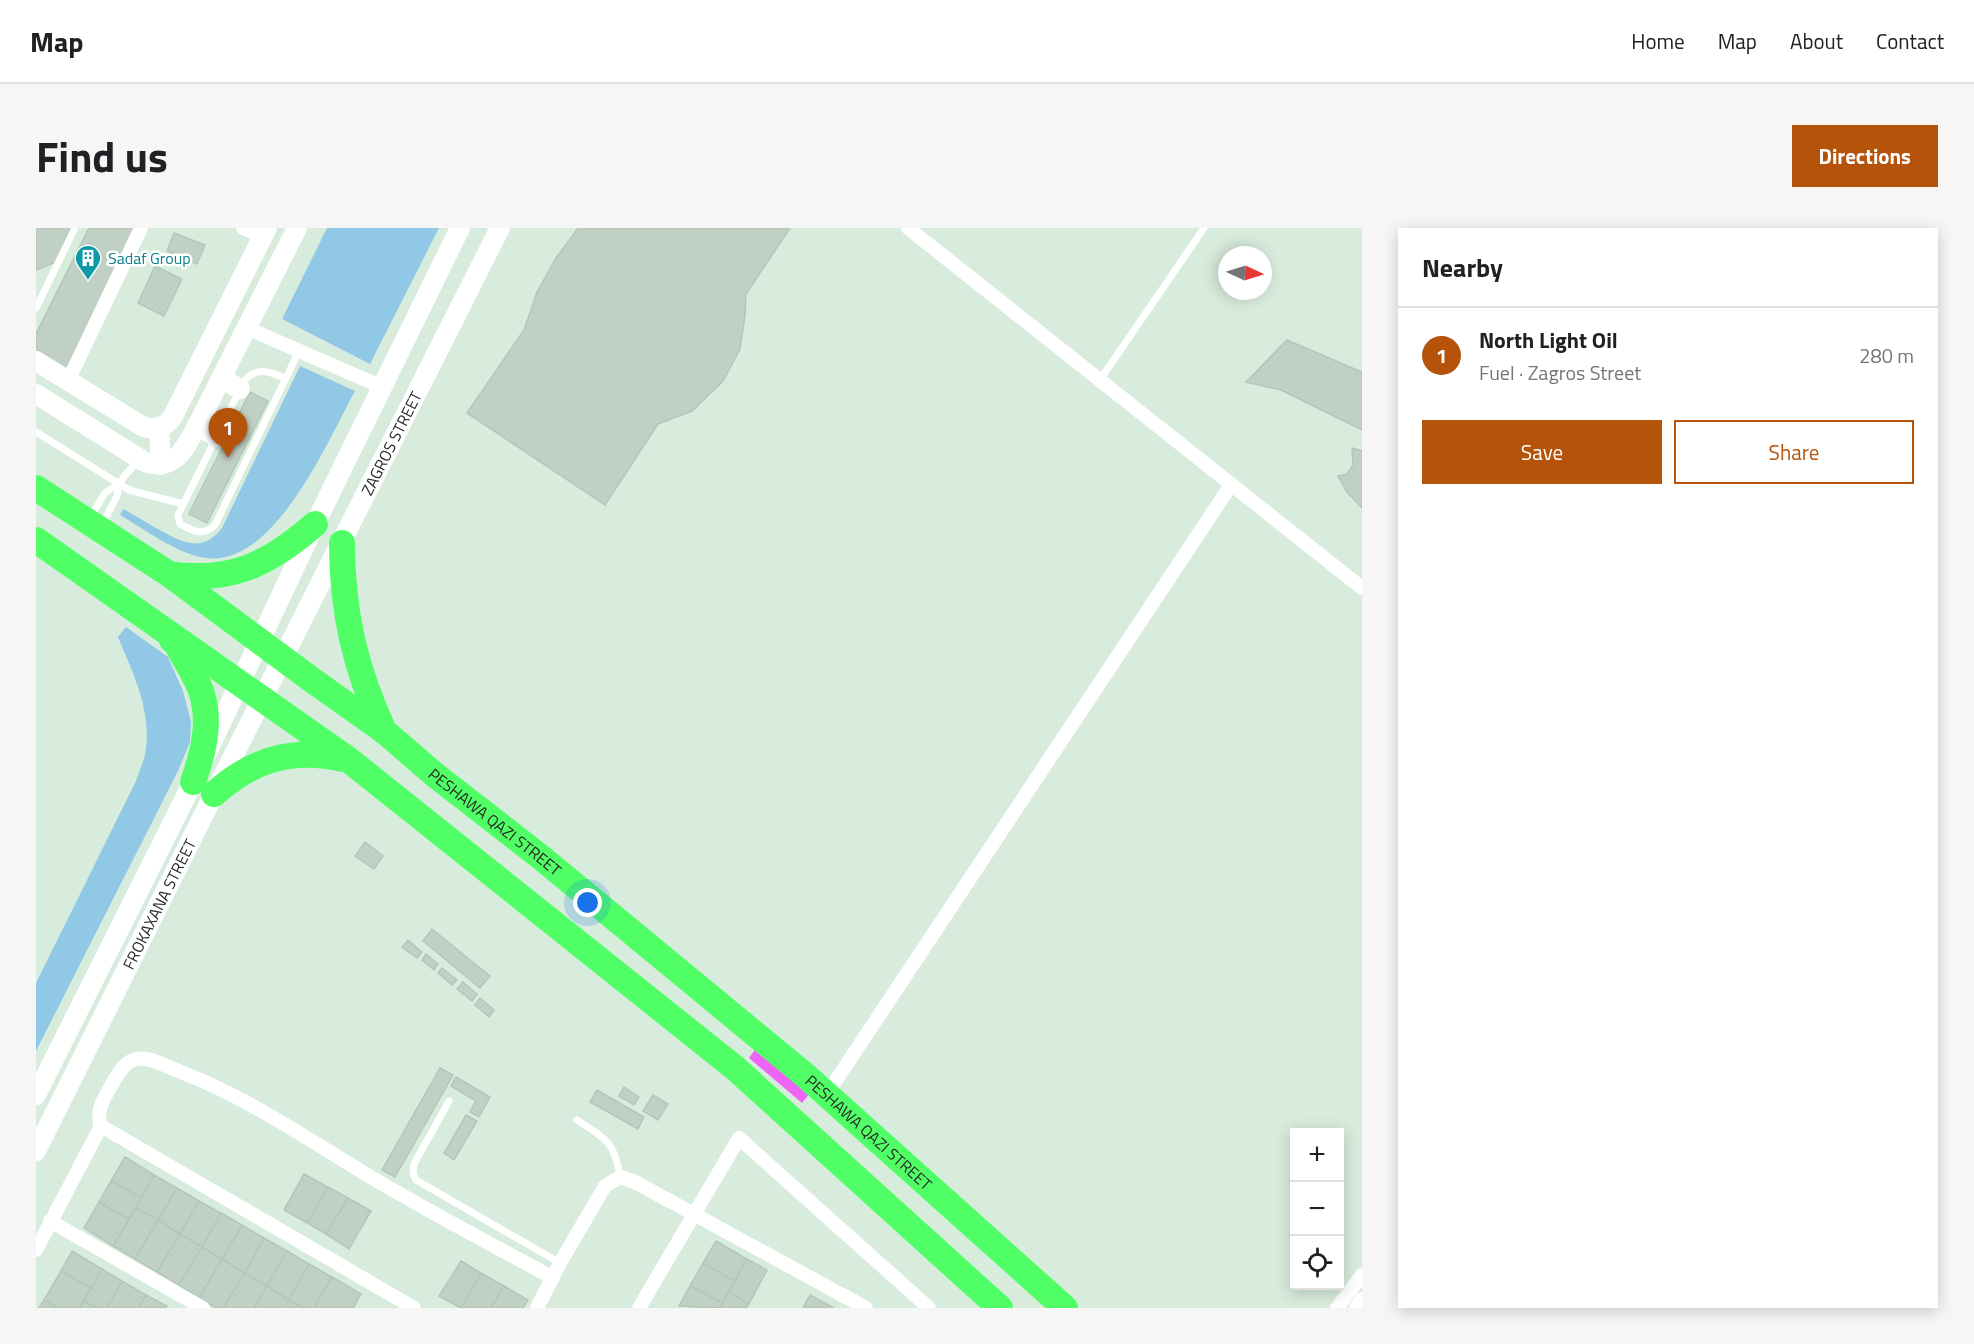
<!DOCTYPE html>
<html lang="en">
<head>
<meta charset="utf-8">
<style>
  body { margin:0; font-family:"Titillium Web",sans-serif; background:#f6f6f6; color:#202124 }
  .controls { position:absolute; right:18px; bottom:18px; display:grid; overflow:hidden; border-radius:0px; box-shadow:0 3px 15px #0003 }
  .controls button { width:54px; height:54px; display:grid; place-items:center; padding:0; border:0; border-bottom:2px solid #e0e0e0; background:#fff; color:#202124; font:30px sans-serif }
  .compass { position:absolute; left:1182px; top:18px; width:54px; height:54px; border-radius:50%; background:#fff; box-shadow:0 3px 15px #0003; rotate:94deg }
  .you { position:absolute; left:552px; top:675px; width:21px; height:21px; margin:-15px; border:4px solid #fff; border-radius:50%; background:#1a73e8; box-shadow:0 0 0 9px #1a73e833 }
  .badge { display:grid; place-items:center; width:39px; height:39px; border-radius:50%; background:#b45309; color:#fff; font-size:20px; font-weight:700 }
  .pin { position:absolute; translate:-50% -50px; filter:drop-shadow(0 2px 3px #0008) }
  .pin::after { content:''; position:absolute; top:32px; width:21px; height:18px; background:inherit; clip-path:polygon(0 0,100% 0,50% 100%) }
  .list { margin:0; padding:0; list-style:none }
  h2 { display:flex; justify-content:space-between; align-items:center; height:78px; margin:0; padding:0 24px; font-size:26px }
  h2 small { font-size:20px; font-weight:400; color:#757577 }
  .list li { display:grid; grid-template-columns:39px 1fr auto; gap:18px; align-items:center; box-sizing:border-box; height:96px; padding:0 24px; border-top:2px solid #e0e0e0 }
  .list b { display:block; font-size:22px; white-space:nowrap }
  .list p { margin:0; font-size:20px; white-space:nowrap; color:#757577 }
  .list em { font-size:20px; font-style:normal; color:#757577 }
  .actions { display:flex; gap:12px; padding:18px 24px }
  .actions a { flex:1; padding:14px 0; border:2px solid #b45309; border-radius:0px; text-align:center; font-size:21px; color:#b45309 }
  .actions .main { background:#b45309; color:#fff }
  .icon { flex:none; width:33px; height:33px; fill:none; stroke:currentColor; stroke-width:2; stroke-linecap:round; stroke-linejoin:round }
  .map { position:relative; flex:none; width:1326px; height:1080px; overflow:hidden; border-radius:0px }
  header { display:flex; align-items:center; gap:36px; box-sizing:border-box; height:84px; padding:0 30px; background:#fff; border-bottom:2px solid #e0e0e0 }
  header strong { font-size:28px }
  nav { display:flex; gap:33px; margin-inline-start:auto; font-size:21px }
  .intro { display:flex; align-items:center; justify-content:space-between; box-sizing:border-box; height:144px; padding:0 36px }
  h1 { margin:0; font-size:42px }
  .button { padding:15px 27px; border-radius:0px; background:#b45309; color:#fff; font-size:21px; font-weight:700 }
  main { display:flex; gap:36px; padding:0 36px }
  aside { flex:1; background:#fff; border-radius:0px; box-shadow:0 3px 15px #0003 }
  .map>svg:first-child { display:block }
  .green { fill:#91c8e6 }
  .water { fill:#ee64f5 }
  .building { fill:#c1d0c5; stroke:#b2c7b9; stroke-width:1.5 }
  .lines { fill:none; stroke-linecap:round; stroke-linejoin:round }
  .lane { stroke:#fff; stroke-width:7 }
  .street { stroke:#fff; stroke-width:14 }
  .secondary { stroke:#fff; stroke-width:20 }
  .highway { stroke:#50ff65; stroke-width:26 }
  .labels { text-anchor:middle; dominant-baseline:central; stroke-width:5; stroke-linejoin:round; paint-order:stroke }
  .culture-label { font-size:16px; fill:#0d838f; stroke:#fff; text-anchor:start }
  .street-label { font-size:16px; fill:#282828; stroke:#fff }
</style>
</head>
<body>
<header>
<strong>Map</strong>
<nav><a>Home</a><a>Map</a><a>About</a><a>Contact</a></nav>
</header>
<div class="intro"><h1>Find us</h1><a class="button">Directions</a></div>
<main>
<div class="map">
<svg width="1326" height="1080" viewBox="0 0 1326 1080">
  <rect width="100%" height="100%" fill="#d8ecdd"/>
  <path class="green" d="M291,0H403L334,136L246,91Z
    M264,138L319,163C292,212 239,339 170,330C143,327 108,301 84,287L87,281C98,287 109,293 120,300C144,313 165,327 186,300Z
    M90,399L132,429L147,463L155,494L154,514L142,543L0,823V755L100,553C103,543 109,532 110,521C115,481 97,445 82,409Z"/>
  <path class="water" d="M720,820L774,865L766,875L713,830Z"/>
  <path class="building" d="M0,0H35L20,34L0,42Z
    M53,0H103L33,142L0,123V106Z
    M542,0H754L710,66L709,87L704,121L687,153L656,183L622,196L569,277L431,185L488,102L501,64L520,30Z
    M138,5L169,17L161,36L131,23Z
    M119,38L146,51L128,88L102,75Z
    M1251,112L1326,144V202L1245,162L1210,154Z
    M214,164L232,173L171,295L153,286Z
    M1316,220L1326,223V280L1311,264L1302,248L1311,246L1317,237Z
    M329,614L347,628L338,641L319,628Z
    M396,701L454,748L444,760L387,713Z
    M372,712L386,724L381,730L366,719Z
    M390,726L402,736L398,742L386,732Z
    M406,740L421,752L416,757L402,745Z
    M427,754L441,766L436,773L421,761Z
    M444,770L458,782L453,789L439,777Z
    M404,840L417,847L359,949L346,942Z
    M420,849L454,869L443,889L434,884L440,873L415,858Z
    M588,859L603,869L598,877L583,868Z
    M561,862L608,889L602,901L554,874Z
    M617,867L632,876L622,892L607,883Z
    M430,887L441,893L418,932L408,925Z
    M89,929L118,947L105,970L75,953Z
    M268,946L292,959L271,995L248,982Z
    M118,947L141,960L122,992L100,980Z
    M75,953L105,970L93,991L63,974Z
    M292,959L312,970L290,1006L271,995Z
    M141,960L163,973L144,1006L122,992Z
    M312,970L335,983L313,1021L290,1006Z
    M163,973L185,985L166,1019L144,1006Z
    M63,974L93,991L77,1018L48,1000Z
    M100,980L122,992L99,1031L77,1018Z
    M185,985L206,997L186,1031L166,1019Z
    M122,992L144,1006L121,1044L99,1031Z
    M206,997L228,1010L209,1045L186,1031Z
    M144,1006L166,1019L143,1057L121,1044Z
    M228,1010L251,1023L231,1058L209,1045Z
    M680,1013L711,1031L698,1053L667,1035Z
    M166,1019L186,1031L163,1070L143,1057Z
    M36,1023L66,1041L55,1060L25,1043Z
    M251,1023L273,1036L253,1072L231,1058Z
    M186,1031L209,1045L187,1080H180L163,1070Z
    M711,1031L731,1042L713,1076L693,1064Z
    M425,1033L445,1045L425,1080L403,1068Z
    M667,1035L698,1053L687,1075L654,1058Z
    M273,1036L296,1049L278,1080H267L253,1072Z
    M66,1041L86,1053L71,1080H61L48,1073Z
    M25,1043L55,1060L43,1080H22L8,1072Z
    M209,1045L231,1058L218,1080H187Z
    M445,1045L468,1058L455,1080H425Z
    M296,1049L325,1066L317,1080H278Z
    M86,1053L110,1067L102,1080H71Z
    M231,1058L253,1072L248,1080H218Z
    M468,1058L492,1072L487,1080H455Z
    M654,1058L687,1075L684,1080L643,1078Z
    M693,1064L713,1076L710,1080H684Z
    M110,1067L131,1078L130,1080H102Z
    M774,1067L798,1080H767Z
    M8,1072L22,1080H3Z
    M253,1072L267,1080H248Z
    M48,1073L61,1080H43Z"/>
  <g class="lines">
    <path class="lane" d="M0,80L39,0
      M249,150C234,144 221,138 208,153L142,287L144,296C157,303 167,309 179,297L263,123
      M1064,152L1168,0
      M0,204L93,262L147,276
      M55,288L69,265L83,255L101,233
      M66,297L81,268L83,255
      M413,873L378,936L377,945L380,952L524,1035
      M541,892C570,911 579,914 584,949"/>
    <path class="street" d="M207,0L227,9
      M872,0L1326,360
      M211,100L346,159
      M32,153L105,0
      M791,866L1195,257
      M65,898L378,1080
      M14,993L167,1080
      M0,1022L65,898C59,882 69,869 76,856C84,842 92,828 110,831C122,833 134,840 145,844C214,871 270,910 333,948C393,984 455,1016 517,1050
      M501,1080L524,1035L569,958L584,949L599,954L830,1080
      M603,1080L703,910L893,1080
      M1301,1080L1326,1047
      M1320,1080L1326,1071"/>
    <g class="secondary">
      <path d="M0,133L106,198C118,203 128,200 136,190L231,0"/>
      <path d="M185,150L204,161"/>
      <path d="M0,166L109,234C139,244 149,220 161,198L261,0"/>
      <path d="M161,198L181,209"/>
      <path d="M123,200L125,237"/>
      <path d="M0,867L157,554L279,296L424,0"/>
      <path id="s1" d="M0,923L178,566L464,0"/>
    </g>
    <g class="highway">
      <path id="s2" d="M0,260L133,346L276,452L348,503L399,547L507,631L770,848L1029,1080"/>
      <path d="M0,312L313,532L699,840L964,1080"/>
      <path d="M306,315C306,384 319,440 348,503"/>
      <path d="M133,346C196,355 233,336 279,296"/>
      <path d="M136,412L140,415C148,431 161,449 166,466C175,495 167,526 157,554"/>
      <path d="M178,566C216,532 256,519 307,531"/>
    </g>
  </g>
  <defs>
    <g id="building-pin" transform="scale(1.35)"><path d="M0 17L-7.5 6A9.5 9.5 0 1 1 7.5 6Z" fill="#0f9aa8" stroke="#fff"/><path d="M-4-6H4V6H1V3H-1V6H-4ZM-2.5-4.3h1.7v1.8h-1.7ZM.8-4.3h1.7v1.8H.8ZM-2.5-1h1.7V.8h-1.7ZM.8-1h1.7V.8H.8Z" fill="#fff"/></g>
  </defs>
  <g fill-rule="evenodd">
    <use href="#building-pin" x="52" y="30"/>
  </g>
  <g class="labels">
    <g class="culture-label">
      <text x="72" y="30">Sadaf Group</text>
    </g>
    <g class="street-label">
      <text stroke="none"><textPath href="#s1" startOffset="792">ZAGROS STREET</textPath></text>
      <text stroke="none"><textPath href="#s2" startOffset="568">PESHAWA QAZI STREET</textPath></text>
      <text stroke="none"><textPath href="#s1" startOffset="276">FROKAXANA STREET</textPath></text>
      <text stroke="none"><textPath href="#s2" startOffset="1054">PESHAWA QAZI STREET</textPath></text>
    </g>
  </g>
</svg>
<div class="controls">
<button>+</button>
<button>−</button>
<button><svg class="icon" aria-label="locate" viewBox="0 0 24 24"><circle cx="12" cy="12" r="6"/><path d="M12 2v4M12 18v4M2 12h4M18 12h4"/></svg></button>
</div>
<svg class="compass" viewBox="-18 -18 36 36"><path d="M0-13l5 13h-10z" fill="#e53935"/><path d="M0 13l5-13h-10z" fill="#757577"/></svg>
<div class="you"></div>
<div class="pin badge" style="left:192px;top:230px">1</div>
</div>
<aside>
<h2>Nearby<small></small></h2>
<ul class="list">
<li><span class="badge">1</span><div><b>North Light Oil</b><p>Fuel · Zagros Street</p></div><em>280 m</em></li>
</ul>
<div class="actions"><a class="main">Save</a><a>Share</a></div>
</aside>
</main>
</body>
</html>
